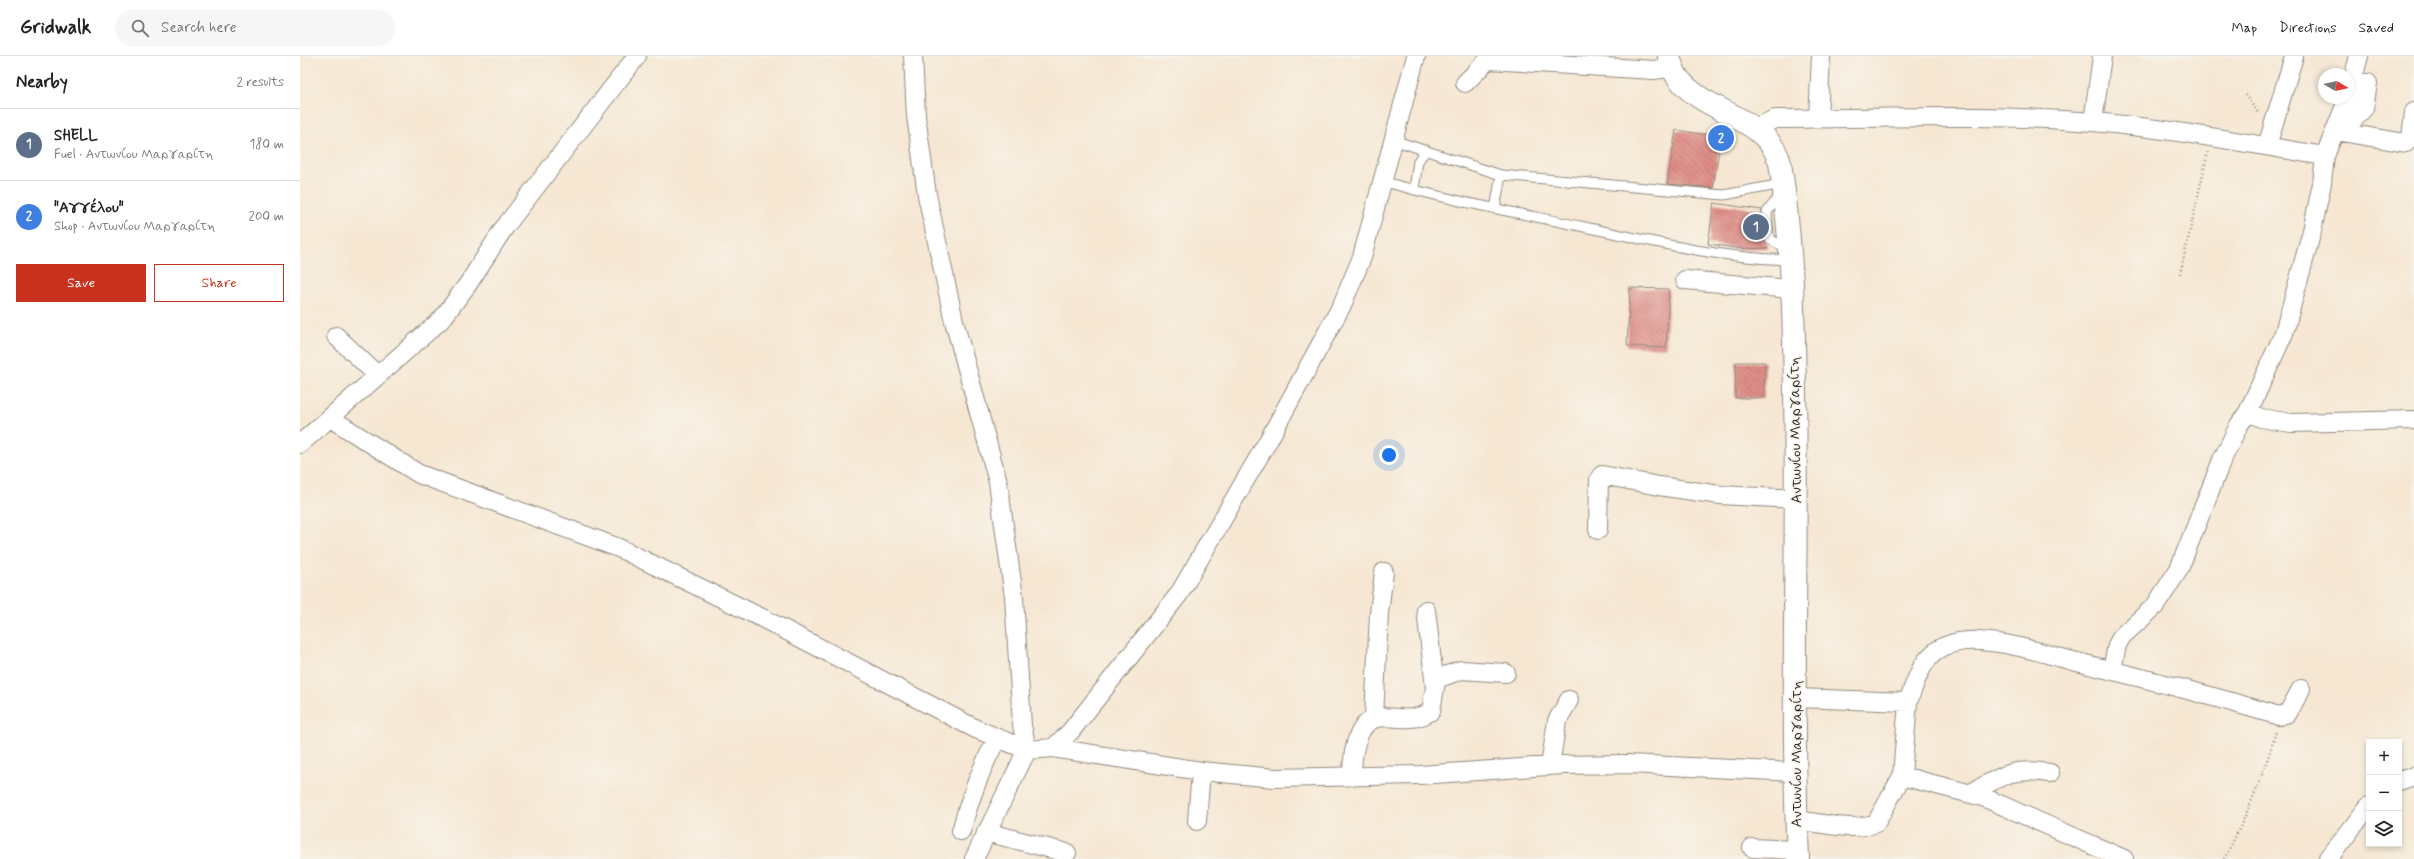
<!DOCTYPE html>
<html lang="en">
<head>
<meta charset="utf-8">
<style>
  body { margin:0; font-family:Mynerve,sans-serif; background:#f6f6f6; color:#222 }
  .controls { position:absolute; right:12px; bottom:12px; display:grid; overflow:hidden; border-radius:0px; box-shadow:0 2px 6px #0003 }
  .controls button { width:36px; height:36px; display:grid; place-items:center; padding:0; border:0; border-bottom:1px solid #e0e0e0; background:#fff; color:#222; font:20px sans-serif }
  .compass { position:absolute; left:2018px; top:12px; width:36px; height:36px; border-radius:50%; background:#fff; box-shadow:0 2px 6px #0003; rotate:99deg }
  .you { position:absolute; left:1089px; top:399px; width:14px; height:14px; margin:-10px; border:3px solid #fff; border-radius:50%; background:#1a73e8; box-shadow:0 0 0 6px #1a73e833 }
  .badge { display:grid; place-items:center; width:26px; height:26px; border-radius:50%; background:#c8321e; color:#fff; font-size:13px; font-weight:700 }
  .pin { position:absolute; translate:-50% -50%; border:2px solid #fff; box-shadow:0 1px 4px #0006 }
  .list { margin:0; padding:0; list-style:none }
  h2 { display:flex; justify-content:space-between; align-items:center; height:52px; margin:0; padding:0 16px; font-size:17px }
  h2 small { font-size:13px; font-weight:400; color:#767676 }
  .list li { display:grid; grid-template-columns:26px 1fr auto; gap:12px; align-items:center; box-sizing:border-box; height:72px; padding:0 16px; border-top:1px solid #e0e0e0 }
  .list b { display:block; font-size:15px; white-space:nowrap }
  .list p { margin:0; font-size:13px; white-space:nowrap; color:#767676 }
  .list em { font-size:13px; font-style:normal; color:#767676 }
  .actions { display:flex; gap:8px; padding:12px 16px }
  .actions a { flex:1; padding:9px 0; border:1px solid #c8321e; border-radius:0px; text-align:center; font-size:14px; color:#c8321e }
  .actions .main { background:#c8321e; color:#fff }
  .icon { flex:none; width:22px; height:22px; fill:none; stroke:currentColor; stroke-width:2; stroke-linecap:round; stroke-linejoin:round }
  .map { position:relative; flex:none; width:2114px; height:803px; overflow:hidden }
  header { display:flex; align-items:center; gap:24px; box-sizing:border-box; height:56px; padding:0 20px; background:#fff; border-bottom:1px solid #e0e0e0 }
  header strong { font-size:19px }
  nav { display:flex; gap:22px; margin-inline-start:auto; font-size:14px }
  .search { width:280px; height:36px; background:#f6f6f6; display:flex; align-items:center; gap:10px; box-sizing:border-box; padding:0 14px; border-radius:22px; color:#767676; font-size:15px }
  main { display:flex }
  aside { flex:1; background:#fff }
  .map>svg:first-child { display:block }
  .building { fill:url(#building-back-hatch) }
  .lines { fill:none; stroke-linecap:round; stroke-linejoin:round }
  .service-casing { stroke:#90897f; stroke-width:11 }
  .minor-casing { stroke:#90897f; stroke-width:20 }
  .tertiary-casing { stroke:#90897f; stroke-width:24 }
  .path { stroke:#90897f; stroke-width:2.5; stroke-dasharray:1 3; stroke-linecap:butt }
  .service { stroke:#fff; stroke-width:9 }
  .minor { stroke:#fff; stroke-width:18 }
  .tertiary { stroke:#fff; stroke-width:22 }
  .labels { text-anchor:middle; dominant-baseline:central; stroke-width:3; stroke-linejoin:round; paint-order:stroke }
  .street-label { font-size:15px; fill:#2b2b2b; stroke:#f7f3e8 }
</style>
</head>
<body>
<header>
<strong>Gridwalk</strong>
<div class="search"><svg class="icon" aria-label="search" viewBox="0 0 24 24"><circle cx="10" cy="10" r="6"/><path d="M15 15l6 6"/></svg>Search here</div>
<nav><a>Map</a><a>Directions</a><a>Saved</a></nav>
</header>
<main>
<aside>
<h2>Nearby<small>2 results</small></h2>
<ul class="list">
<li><span class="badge" style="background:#5c6f8a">1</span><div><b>SHELL</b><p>Fuel · Αντωνίου Μαργαρίτη</p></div><em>180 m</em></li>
<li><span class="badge" style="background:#3f7fe0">2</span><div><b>&quot;Αγγέλου&quot;</b><p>Shop · Αντωνίου Μαργαρίτη</p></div><em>200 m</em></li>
</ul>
<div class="actions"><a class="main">Save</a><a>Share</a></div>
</aside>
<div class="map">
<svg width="2114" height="803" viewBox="0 0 2114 803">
  <defs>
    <pattern id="building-back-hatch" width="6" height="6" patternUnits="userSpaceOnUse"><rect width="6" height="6" fill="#df8d87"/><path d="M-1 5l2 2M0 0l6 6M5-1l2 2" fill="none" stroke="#b5736f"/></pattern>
  </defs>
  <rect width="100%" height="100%" fill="#f7f3e8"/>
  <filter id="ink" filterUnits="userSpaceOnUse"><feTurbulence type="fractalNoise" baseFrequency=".025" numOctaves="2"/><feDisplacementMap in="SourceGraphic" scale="8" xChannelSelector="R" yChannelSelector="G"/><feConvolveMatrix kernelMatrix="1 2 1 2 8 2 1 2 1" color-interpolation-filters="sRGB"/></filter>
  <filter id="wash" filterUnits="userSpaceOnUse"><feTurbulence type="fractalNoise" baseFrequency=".012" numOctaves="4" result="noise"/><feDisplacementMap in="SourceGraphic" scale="16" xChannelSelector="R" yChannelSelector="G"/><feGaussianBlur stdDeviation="0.9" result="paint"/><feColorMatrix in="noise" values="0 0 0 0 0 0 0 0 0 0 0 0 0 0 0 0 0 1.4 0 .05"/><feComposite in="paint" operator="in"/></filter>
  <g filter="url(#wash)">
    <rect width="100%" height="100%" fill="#f6e7d3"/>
    <g id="blocks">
      <path class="building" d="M1376,74L1421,81L1413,132L1367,128Z
        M1414,147L1462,154L1463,182L1468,192L1443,193L1408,188Z
        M1330,232L1369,233L1366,292L1327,290Z
        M1436,306H1465L1464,342H1435Z"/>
    </g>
  </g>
  <g filter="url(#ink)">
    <use href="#blocks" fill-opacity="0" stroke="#90897f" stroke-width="1"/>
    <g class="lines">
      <g class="service-casing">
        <path id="service" d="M1093,84L1201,119L1424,139L1482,128
          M1082,125C1147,144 1213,156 1280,170C1349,185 1418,202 1489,204
          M1114,134L1118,105L1126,94
          M1477,143L1467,156L1469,182L1478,188
          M1195,153L1201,119"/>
      </g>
      <g class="minor-casing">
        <path id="minor" d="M613,0L616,60L627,139L654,265L698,426L714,541L722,669L727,694L674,803
          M1165,27L1188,4L1354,14L1373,11
          M2048,42L2025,100L2022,127L2012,175L1984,277L1948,356L1961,362L1991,367L2114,364
          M2048,42L2059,0
          M1518,63L1521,0
          M1793,66L1802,0
          M1457,74L1464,68L1475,63C1585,62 1695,57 1804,67C1878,74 1952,88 2025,100
          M2035,75L2106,87L2111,82L2114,56
          M2043,76L2064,52L2068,27
          M1967,90L1994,0
          M1385,224L1491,233
          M36,280L77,319
          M30,362L119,418L319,492L462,562L676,673L727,694L753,692L901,715L974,722L1120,719L1263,709L1328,708L1494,716
          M0,388L142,263L168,228L204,172L337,0
          M1298,474L1299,423L1302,419L1359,430L1420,439L1497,443
          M1812,614L1817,589L1822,580L1855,550L1879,513L1922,404L1939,369L1948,356
          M1134,624L1161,614L1206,617
          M1496,642L1608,646C1616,624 1622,600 1645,590C1657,585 1668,584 1680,585C1714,587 1748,599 1781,607C1847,623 1914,640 1979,660L1988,657L2001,633
          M1074,662L1079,557L1084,516
          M753,692L770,676L879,538L968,385L1042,249L1062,201L1116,0
          M1250,710L1257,665L1269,644
          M1602,720L1683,741L1824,803
          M1052,721C1052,707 1053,694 1058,681C1073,643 1104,675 1131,655L1135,631L1126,554
          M2099,725L2114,720
          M1671,737C1703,719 1712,711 1750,717
          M1497,764C1520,767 1553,776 1576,767L1602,720L1608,646
          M897,765L901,715
          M661,775C670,742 680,713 697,683
          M686,776L767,797
          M1452,792L1498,794
          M2028,803L2069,750"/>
      </g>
      <g class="tertiary-casing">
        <path id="tertiary" d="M1369,0C1371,8 1373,16 1379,23C1407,59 1466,59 1480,107C1492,181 1494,263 1495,338C1498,493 1491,648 1498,803"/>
      </g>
      <path class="path" d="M1945,39L1959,58
        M1880,218L1908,96
        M1924,803C1946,762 1963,720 1976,676"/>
      <use href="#service" class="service"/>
      <use href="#minor" class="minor"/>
      <use href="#tertiary" class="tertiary"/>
    </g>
  </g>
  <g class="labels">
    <g class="street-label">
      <text transform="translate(1496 374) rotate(-91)">Αντωνίου Μαργαρίτη</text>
      <text transform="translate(1497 698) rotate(-90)">Αντωνίου Μαργαρίτη</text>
    </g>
  </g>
</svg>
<div class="controls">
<button>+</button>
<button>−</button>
<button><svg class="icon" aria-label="layers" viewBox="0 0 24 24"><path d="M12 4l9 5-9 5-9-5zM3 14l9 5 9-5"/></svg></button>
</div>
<svg class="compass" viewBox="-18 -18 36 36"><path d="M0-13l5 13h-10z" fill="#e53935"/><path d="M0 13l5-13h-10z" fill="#767676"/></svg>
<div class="you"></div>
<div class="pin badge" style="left:1456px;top:171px;background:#5c6f8a">1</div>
<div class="pin badge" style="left:1421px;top:82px;background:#3f7fe0">2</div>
</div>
</main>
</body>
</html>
